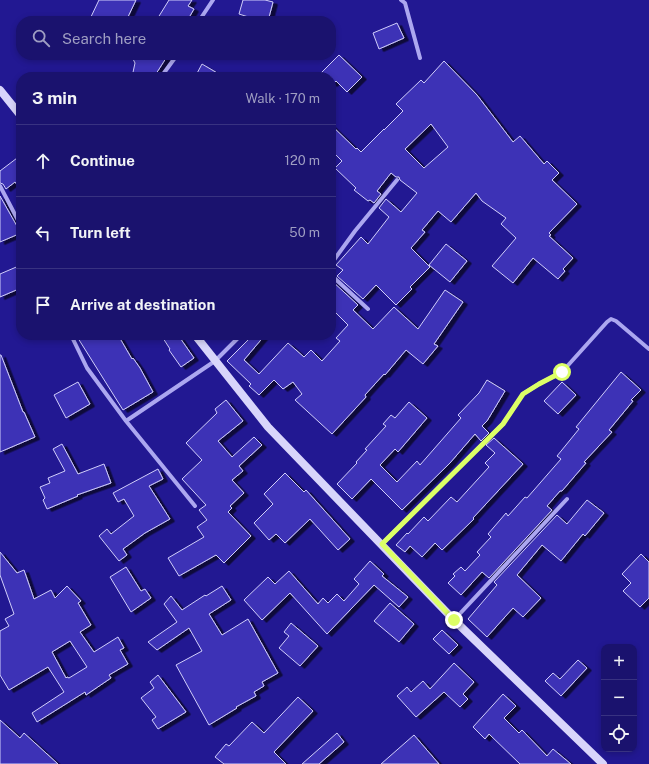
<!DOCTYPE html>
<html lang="en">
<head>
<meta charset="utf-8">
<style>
  body { margin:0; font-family:"Public Sans",sans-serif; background:#231b73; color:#f1f3f6 }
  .controls { position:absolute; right:12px; bottom:12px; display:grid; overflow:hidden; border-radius:8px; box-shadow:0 2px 6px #0003 }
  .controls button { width:36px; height:36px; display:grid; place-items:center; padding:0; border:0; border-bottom:1px solid #383281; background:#1a126e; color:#f1f3f6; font:20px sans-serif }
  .stop { position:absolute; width:12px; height:12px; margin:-9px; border:3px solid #dcff66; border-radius:50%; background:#fff }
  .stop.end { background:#dcff66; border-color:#fff; box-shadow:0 1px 4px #0008 }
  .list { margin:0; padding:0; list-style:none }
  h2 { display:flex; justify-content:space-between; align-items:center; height:52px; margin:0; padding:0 16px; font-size:17px }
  h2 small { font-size:13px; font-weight:400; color:#9f9ec2 }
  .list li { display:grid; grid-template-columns:26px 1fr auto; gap:12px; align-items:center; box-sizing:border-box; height:72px; padding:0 16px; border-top:1px solid #383281 }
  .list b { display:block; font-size:15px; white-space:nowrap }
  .list em { font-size:13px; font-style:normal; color:#9f9ec2 }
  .icon { flex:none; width:22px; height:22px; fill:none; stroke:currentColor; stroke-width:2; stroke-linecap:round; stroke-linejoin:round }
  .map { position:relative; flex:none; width:649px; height:764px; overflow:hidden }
  .search { position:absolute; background:#1a126e; box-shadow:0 2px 6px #0003; left:16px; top:16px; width:320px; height:44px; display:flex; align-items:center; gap:10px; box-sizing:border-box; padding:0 14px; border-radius:16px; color:#9f9ec2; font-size:15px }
  .panel { position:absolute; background:#1a126e; box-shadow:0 2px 6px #0003; left:16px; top:72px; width:320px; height:268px; border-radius:16px }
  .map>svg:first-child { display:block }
  .building { fill:#3d33b6; stroke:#d1cefb; fill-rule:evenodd; filter:url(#shadow) }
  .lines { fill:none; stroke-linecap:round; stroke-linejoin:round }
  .street { stroke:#aca7f0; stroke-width:4 }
  .secondary { stroke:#d8d5fb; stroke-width:8 }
  .route { stroke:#dcff66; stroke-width:5 }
</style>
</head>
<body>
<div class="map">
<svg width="649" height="764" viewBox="0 0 649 764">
  <defs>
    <filter id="shadow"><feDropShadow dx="4.5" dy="2.5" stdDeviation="0" flood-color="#0009"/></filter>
  </defs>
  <rect width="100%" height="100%" fill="#221892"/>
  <path class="building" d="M99,0H136L126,21H89Z
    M169,0H192L188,6L194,9L187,21H156Z
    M243,0H265L273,2L268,21H261L239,14Z
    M397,23L404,38L379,49L373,33Z
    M131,55H168L154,77H132L135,63Z
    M339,55L362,77L347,92L336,81L333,84L331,83V77H325L321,73Z
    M444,61L477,95L513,142L520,136L544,164L547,161L559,173L552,180L577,204L549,233L551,235L549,236L573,258L563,269L565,271L558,279L533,258L513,283L492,266L516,238L501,224L506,218L482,201L476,193L451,222L438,211L422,230L425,232L411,248L430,267L410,287L412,289L396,305L376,285L363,299L337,276L343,270L336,265L361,237L368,244L389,217L379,208L386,199L401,212L417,193L400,180L399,177H396L391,173L377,191L381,194L374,203L370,200L368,201L354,190L356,188L335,168L342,161L331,150V125L356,149L357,148L361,152L384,129V130L403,111L396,104L421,80L424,83ZM431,124L448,147L424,168L405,149Z
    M202,64L224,77H195Z
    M21,155V190L15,182L6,189L3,184L0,183V171Z
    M0,196L18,228L21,229V233L0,242Z
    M446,244L467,261L450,282L429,265Z
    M21,265V288L0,297V274Z
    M332,281L358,305L353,310L373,329L394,307L418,329L445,290L463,302L434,344L438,346L423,364L406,350L385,375L384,374L365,395L366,397L332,434L295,400L302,394L293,382L283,389L274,380L259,395L249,386L251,384L227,361L253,335H265L244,360L259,374L288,343L304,357L311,350L322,361L340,341L336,338L348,325L331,308V283Z
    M76,335H118L132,359L133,358L140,368L153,392L123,410Z
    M161,335H178L194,358L181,367L169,350L170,349Z
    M0,355H1L23,412H24L35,437L0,452Z
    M621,372L641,390L631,400L633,401L609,430L612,432L584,462L586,463L562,491H560L547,506L552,510L489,578L482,572L461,595L448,583L455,576L453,574L461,567L465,571L480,555L477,552L491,537L488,534L506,513L508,516L525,497L527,498L561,459L557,456L579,429L576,427Z
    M487,380L505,391L487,421L482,426L489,433L481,441L475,434L450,463L402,510L371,479L352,499L337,484L357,463L356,462L367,450L365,449L386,426L383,424L391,415L395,418L409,402L427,418L398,452L395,449L380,465L397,482L417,461L420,465L461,418L458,415L479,393Z
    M78,382L90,404L66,418L54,395Z
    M562,382L576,395L558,414L544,401Z
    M226,400L243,421L218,441L232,457L254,437L262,445L239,466L243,471L232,480L244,493L230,506L232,508L228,512L251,536L224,563L216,555L179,576L168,558L204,537L197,527L207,520L199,510L206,505L182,479L202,460L186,443L217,413L215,409Z
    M494,438L523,464L473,518L474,519L442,550L435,543L422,557L410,546L405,552L396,545L407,533L408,534L424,517L428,521L451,497L457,502L489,467L485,463L495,453L486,445Z
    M62,444L78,474L104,464L111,483L77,495L78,496L47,509L43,500L45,498L40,487L50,483L48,478L65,471L53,449Z
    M158,469L163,479L149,486L170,519L145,533L123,549L127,555L119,561L99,536L107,529L111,534L134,516L124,499L118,502L113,493Z
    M285,473L304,492L306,490L350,539L338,550L310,519L285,543L276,534L269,540L254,523L273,504L264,494Z
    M587,500L604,513L585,536L583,534L561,561L542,545L517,575L541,598L523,617L513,608L487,637L468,619L497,585L494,582L557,515L567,524Z
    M0,552L17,573L24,570L34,599L51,590L55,598L67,586L81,601L78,603L91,625L80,632L94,652L118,637L124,648L120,650L128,664L109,675L111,678L86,695L85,692L37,722L32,713L64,692L48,667L9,690L0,675V631L9,626L5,619L14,614L0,575ZM70,641L87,667L69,678L67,677L66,678L52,652Z
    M641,554L649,562V598L640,607L623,591L631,583L622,574Z
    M370,561L384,574L382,576L408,597L399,607L374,585L327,634L290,593L262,620L244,600L268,577L275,584L289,571L318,604L323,598L328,603L337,594L344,601L359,584L354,579Z
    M126,567L141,591L145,589L151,598L131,612L110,577Z
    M222,586L231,600L209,614L222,635L248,619L278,673L262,682L264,686L254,692L256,696L236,707L237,708L209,725L176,665L202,651L189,628L157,650L148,642L177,622L164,604L171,596L182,610L205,595L206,596Z
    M390,603L414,624L399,642L374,621Z
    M291,623L318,646L300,666L279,648L289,636L284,632Z
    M442,630L458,645L449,654L433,639Z
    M578,660L587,668L561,696L545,681L553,673L560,679Z
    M454,663L474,682L463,694L468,699L460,707L444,692L416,717L397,696L407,687L411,692L423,681L430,689Z
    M158,675L186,712L158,729L152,720L156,717L141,698L154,688L150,682Z
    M503,694L516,706L504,718L519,733L522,730L547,756L553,749L571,764H520L489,734L485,739L473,727Z
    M298,697L313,711L274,752L286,764H224L215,757L226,744L229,746L252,722L264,733Z
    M0,720L20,738L24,733L58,764H0Z
    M337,733L344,742L319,764H302Z
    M414,735L439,764H381Z"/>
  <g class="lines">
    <path class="street" d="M401,0L405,3L420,58
      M199,21L213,0
      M161,77L177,55
      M0,186L21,226
      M331,264L355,231L397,180
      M331,275L368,309
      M71,335L87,368L126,421L195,506
      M126,421L215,361L241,335
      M382,544L503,424L523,394L539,384L562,372L607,322L611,319L616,321L649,349
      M454,620L567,499"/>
    <path class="secondary" d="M0,90L21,116
      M195,335L268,427L454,620L603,764"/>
  </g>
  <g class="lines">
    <path class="route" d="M454,620L382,544L503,424L523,394L539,384L562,372"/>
  </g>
</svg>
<div class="controls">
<button>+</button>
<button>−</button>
<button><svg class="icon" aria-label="locate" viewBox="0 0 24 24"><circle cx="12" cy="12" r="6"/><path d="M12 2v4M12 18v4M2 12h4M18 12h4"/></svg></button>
</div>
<div class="stop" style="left:562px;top:372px"></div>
<div class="stop end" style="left:454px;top:620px"></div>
<div class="search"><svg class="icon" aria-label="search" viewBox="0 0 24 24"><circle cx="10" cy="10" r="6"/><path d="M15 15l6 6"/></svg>Search here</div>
<section class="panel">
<h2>3 min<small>Walk · 170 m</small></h2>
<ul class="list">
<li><svg class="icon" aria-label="ahead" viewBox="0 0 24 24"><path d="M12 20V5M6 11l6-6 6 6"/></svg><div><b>Continue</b></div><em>120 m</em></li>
<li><svg class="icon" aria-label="left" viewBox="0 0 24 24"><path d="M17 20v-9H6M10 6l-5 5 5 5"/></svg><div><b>Turn left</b></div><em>50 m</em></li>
<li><svg class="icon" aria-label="arrive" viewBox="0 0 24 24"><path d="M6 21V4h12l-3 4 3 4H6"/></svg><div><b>Arrive at destination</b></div></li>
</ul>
</section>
</div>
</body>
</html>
